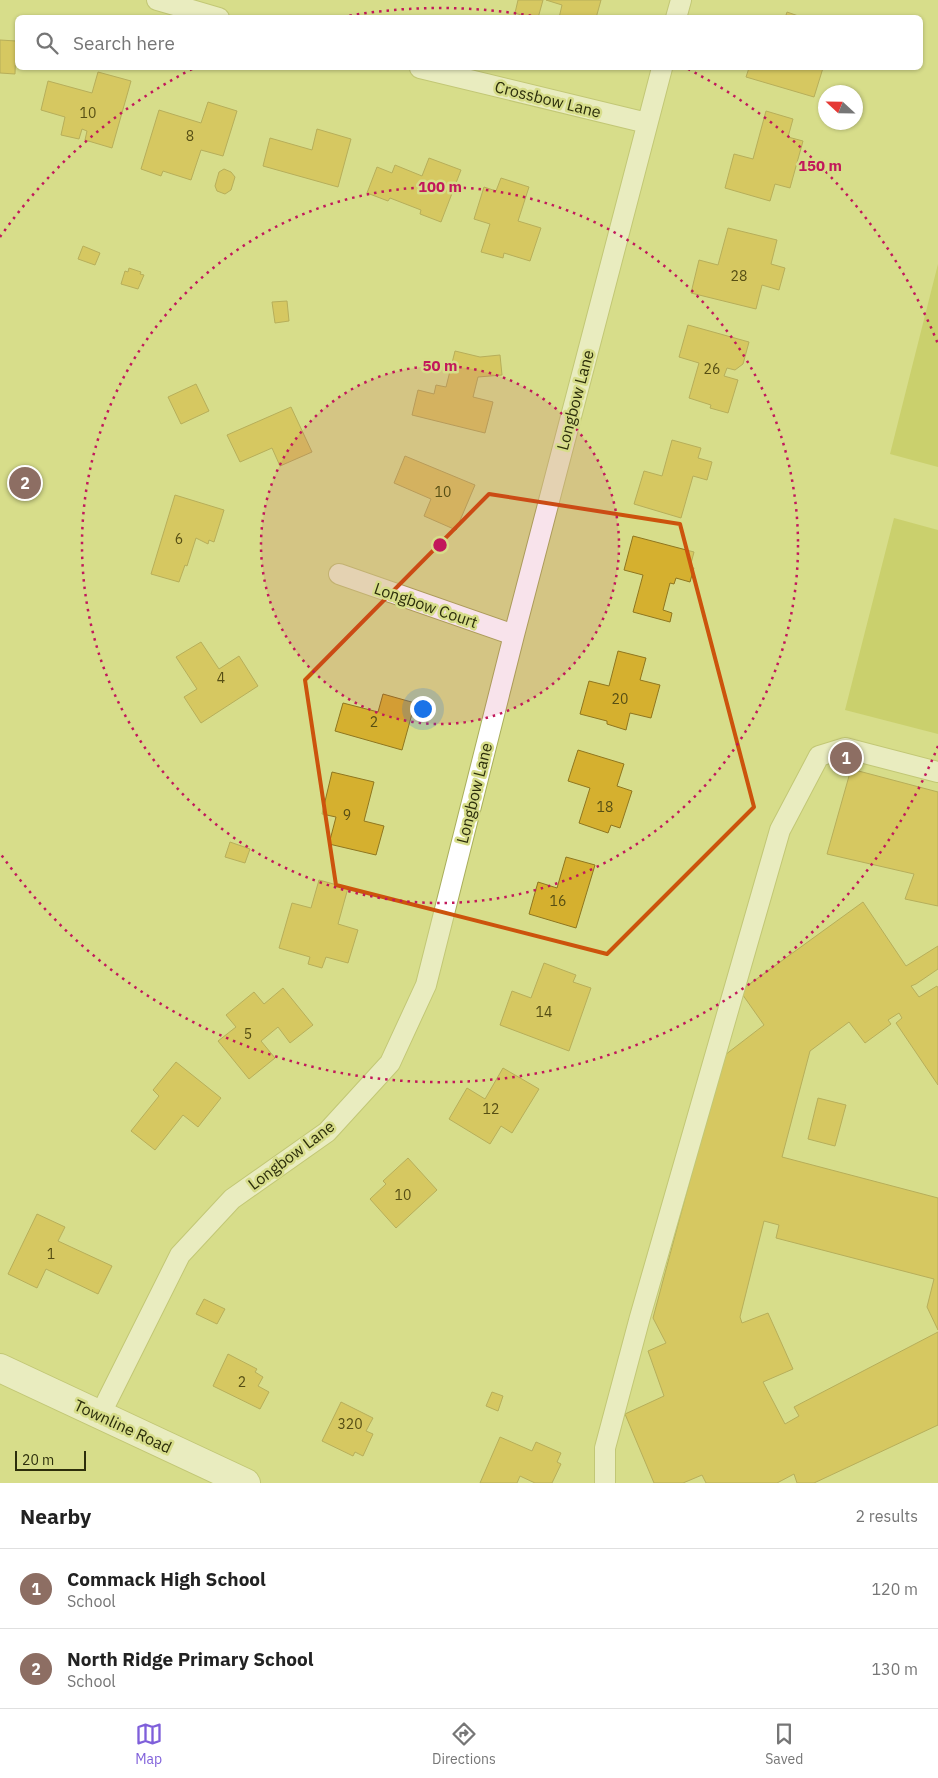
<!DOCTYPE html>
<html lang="en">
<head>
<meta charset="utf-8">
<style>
  body { margin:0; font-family:"IBM Plex Sans",sans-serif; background:#f6f6f6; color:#222 }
  .compass { position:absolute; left:818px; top:85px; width:45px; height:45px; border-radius:50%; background:#fff; box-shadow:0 1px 4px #0004; rotate:292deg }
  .scale { position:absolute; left:15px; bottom:12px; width:71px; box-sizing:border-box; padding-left:5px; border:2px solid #2c2e0b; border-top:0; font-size:14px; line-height:18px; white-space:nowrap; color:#2c2e0b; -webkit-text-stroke:4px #d7dd8a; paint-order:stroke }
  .you { position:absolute; left:422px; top:708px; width:18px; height:18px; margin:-12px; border:4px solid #fff; border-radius:50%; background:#1a73e8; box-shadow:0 0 0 8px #1a73e833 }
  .badge { display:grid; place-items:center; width:32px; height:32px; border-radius:50%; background:#7f5fda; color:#fff; font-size:16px; font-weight:700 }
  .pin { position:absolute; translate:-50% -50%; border:2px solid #fff; box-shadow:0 1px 5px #0006 }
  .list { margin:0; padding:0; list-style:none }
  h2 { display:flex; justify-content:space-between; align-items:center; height:65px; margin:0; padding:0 20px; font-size:21px }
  h2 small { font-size:16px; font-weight:400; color:#767676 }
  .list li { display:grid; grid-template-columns:32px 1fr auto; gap:15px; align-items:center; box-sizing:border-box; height:80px; padding:0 20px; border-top:1px solid #e0e0e0 }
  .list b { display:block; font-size:19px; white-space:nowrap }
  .list p { margin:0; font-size:16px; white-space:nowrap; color:#767676 }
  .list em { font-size:16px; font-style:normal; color:#767676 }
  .icon { flex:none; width:28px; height:28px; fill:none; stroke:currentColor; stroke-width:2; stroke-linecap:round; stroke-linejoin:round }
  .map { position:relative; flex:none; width:938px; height:1483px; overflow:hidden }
  .search { position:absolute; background:#fff; box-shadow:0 1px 4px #0004; left:15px; right:15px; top:15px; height:55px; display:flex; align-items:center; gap:12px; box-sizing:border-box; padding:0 18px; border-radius:8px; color:#767676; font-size:19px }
  .sheet { height:225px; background:#fff }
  nav { display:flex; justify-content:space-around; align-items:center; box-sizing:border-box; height:70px; border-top:1px solid #e0e0e0; background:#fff; font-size:14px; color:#767676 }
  nav a { display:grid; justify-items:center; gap:2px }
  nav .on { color:#7f5fda }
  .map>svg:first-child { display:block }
  .green { fill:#bac04b }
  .building { fill:#d5b02f; stroke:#8f761f }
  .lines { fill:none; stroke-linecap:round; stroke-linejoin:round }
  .street-casing { stroke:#a9ae5c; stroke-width:22 }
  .secondary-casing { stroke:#a9ae5c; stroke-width:30 }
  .street { stroke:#fff; stroke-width:20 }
  .secondary { stroke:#fff; stroke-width:28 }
  .marked { fill:none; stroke:#cc530c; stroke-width:4; stroke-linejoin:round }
  .ring { fill:none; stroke:#c2185b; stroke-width:2.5; stroke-dasharray:2.5 5 }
  .labels { text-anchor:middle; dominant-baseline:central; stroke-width:5; stroke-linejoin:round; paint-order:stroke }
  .number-label { font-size:14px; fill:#564e14 }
  .street-label { font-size:16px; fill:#2c2e0b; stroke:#d7dd8a }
  .centre { fill:#c2185b; stroke:#d7dd8a; stroke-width:2.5 }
  .ring-label { font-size:15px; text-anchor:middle; font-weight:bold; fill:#c2185b; stroke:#d7dd8a; stroke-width:5; stroke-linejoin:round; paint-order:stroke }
</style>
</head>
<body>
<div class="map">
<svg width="938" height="1483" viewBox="0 0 938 1483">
  <rect width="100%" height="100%" fill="#d7dd8a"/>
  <path class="green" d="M938,264V467L890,454Z
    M894,518L938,530V734L845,710Z"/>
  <path class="building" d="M518,0H543L538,18H530L515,13Z
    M546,0H601L596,18H559L562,5Z
    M787,12L804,18H785Z
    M0,40L16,41L15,74L0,73Z
    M749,68H823L814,97L746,77Z
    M98,72L131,81L112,148L85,140L87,131L82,129L79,139L61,135L65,117L41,110L48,81L92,93Z
    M208,102L237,111L223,156L201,150L191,180L163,171L161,176L141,169L159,110L201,123Z
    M766,111L793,119L788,137L803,141L790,188L775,184L770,201L725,188L734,154L753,159Z
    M317,129L351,139L338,187L263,166L270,138L312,150Z
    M429,158L461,170L441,222L420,214L421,210L390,198L388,201L367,193L377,167L392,173L395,165L422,176Z
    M224,169L231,172L235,177L231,190L225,194L217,191L215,186L219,172Z
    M501,178L529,187L518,221L541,228L530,261L504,253L503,258L481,252L490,224L474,219L484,187L496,191Z
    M728,228L777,240L771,264L785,268L779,290L762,285L756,309L691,293L699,260L718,265Z
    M83,246L100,253L95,265L78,259Z
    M129,268L141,272L140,274L144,275L138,289L121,284L125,271L128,272Z
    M287,301L289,321L275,323L272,302Z
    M688,325L749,342L743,364L735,370L727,368L724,376L738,380L728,413L710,408L711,405L689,398L699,363L679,357Z
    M455,351L480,357L500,355L502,375L478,377L473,397L493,402L485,433L412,415L418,390L434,394L436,385L446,387Z
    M196,384L209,411L181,424L168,397Z
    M291,407L312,452L280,466L272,448L240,462L227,435Z
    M672,440L701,448L698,458L712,462L707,480L693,476L681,518L634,504L644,471L662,476Z
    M405,456L475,485L456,530L424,516L431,499L394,483Z
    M175,495L224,510L214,542L209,540L208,544L196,538L187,566L185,565L179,582L151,574Z
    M633,536L694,552L690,567L694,568L690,582L676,578L674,584L670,583L663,610L672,613L670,622L633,612L643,575L624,570Z
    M201,642L219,669L239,656L258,686L201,723L184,697L197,689L176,657Z
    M618,651L646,658L640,680L660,685L651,718L630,713L626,730L607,724V721L580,714L589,681L609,686Z
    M383,694L415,703L402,750L335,731L343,703L378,712Z
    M578,750L624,764L617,786L632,791L620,828L611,825L608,833L579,823L590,788L568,781Z
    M851,769L938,792V906L905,899L914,874L827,854Z
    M332,772L374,782L364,821L384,826L376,855L329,844L336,817L322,814Z
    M230,842L250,849L245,863L225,857Z
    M566,857L595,865L576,928L529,914L538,882L557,888Z
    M319,880L348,888L338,924L358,930L348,963L326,957L322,968L308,964L310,957L279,948L292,903L311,908Z
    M863,902L906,966L938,946V969L916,984L911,986L919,997L937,986L938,988V1085L896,1023L902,1018L899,1013L888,1020L891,1024L865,1043L849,1022L810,1051L782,1157L938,1198V1330L927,1307L934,1279L776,1238L779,1225L764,1221L740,1317L742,1323L768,1313L793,1369L763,1382L785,1424L799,1416L794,1407L938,1332V1425L814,1483H797L794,1474L777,1483H706L702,1475L683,1483H654L625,1414L664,1396L648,1351L666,1343L653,1318L722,1060L725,1055L764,1025L740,991Z
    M544,963L576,975L573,982L591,988L569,1051L500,1025L512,991L531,998Z
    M283,988L313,1025L290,1043L278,1027L261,1041L275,1058L249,1079L218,1041L236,1027L226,1015L254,992L264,1004Z
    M176,1062L221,1098L198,1127L183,1115L155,1150L131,1131L159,1096L153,1090Z
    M503,1068L539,1089L512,1133L501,1126L490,1144L449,1119L467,1088L485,1099Z
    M818,1098L846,1105L835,1146L808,1139Z
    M408,1158L437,1190L396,1228L370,1199L386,1184L383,1181Z
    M37,1214L65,1227L58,1241L112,1266L98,1294L46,1269L37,1288L8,1274Z
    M204,1299L225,1309L217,1324L196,1314Z
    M228,1354L257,1369L255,1372L263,1377L258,1386L269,1392L260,1409L213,1386Z
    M492,1392L503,1396L498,1411L486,1406Z
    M341,1402L373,1418L366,1431L373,1434L363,1456L355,1452L353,1456L322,1441Z
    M500,1437L532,1451L536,1442L561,1453L557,1462L561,1464L552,1483H535L520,1476L517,1483H480Z"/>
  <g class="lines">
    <g class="street-casing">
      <path id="street" d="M157,0L219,18
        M676,18L681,0
        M420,68L647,123
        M339,574L514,635
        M100,1415L180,1255L232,1199L327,1132L390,1063L426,985L514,635L662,68
        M605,1483V1448L640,1317L780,830L819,756L845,748L938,772"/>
    </g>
    <g class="secondary-casing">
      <path id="secondary" d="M0,1368L246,1483"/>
    </g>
    <use href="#street" class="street"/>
    <use href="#secondary" class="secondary"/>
  </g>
  <path d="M0 0H938V1483H0ZM489,494L680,524L754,807L607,954L336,885L305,680Z" fill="#d7dd8a" fill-opacity=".55" fill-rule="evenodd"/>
  <path class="marked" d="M489,494L680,524L754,807L607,954L336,885L305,680Z"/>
  <circle cx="440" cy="545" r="179" fill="#c2185b" fill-opacity=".12"/>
  <g class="ring">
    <circle cx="440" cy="545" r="179"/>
    <circle cx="440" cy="545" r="358"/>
    <path d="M938 746A537 537 0 0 1 0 853M0 237A537 537 0 0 1 192 69M342 17A537 537 0 0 1 538 17M688 69A537 537 0 0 1 938 344"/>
  </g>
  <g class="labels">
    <g class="number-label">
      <text x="88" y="113">10</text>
      <text x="190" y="136">8</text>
      <text x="739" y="276">28</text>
      <text x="712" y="369">26</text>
      <text x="443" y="492">10</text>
      <text x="179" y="539">6</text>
      <text x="221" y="678">4</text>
      <text x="620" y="699">20</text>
      <text x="374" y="722">2</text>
      <text x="605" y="807">18</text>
      <text x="347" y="815">9</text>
      <text x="558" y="901">16</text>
      <text x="544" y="1012">14</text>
      <text x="248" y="1034">5</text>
      <text x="491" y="1109">12</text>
      <text x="403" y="1195">10</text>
      <text x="51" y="1254">1</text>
      <text x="242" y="1382">2</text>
      <text x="350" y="1424">320</text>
    </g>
    <g class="street-label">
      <text transform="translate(548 99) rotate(14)">Crossbow Lane</text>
      <text transform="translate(575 400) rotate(-75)">Longbow Lane</text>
      <text transform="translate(426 605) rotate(19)">Longbow Court</text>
      <text transform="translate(474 793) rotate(-76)">Longbow Lane</text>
      <text transform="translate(291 1155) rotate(-37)">Longbow Lane</text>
      <text transform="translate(123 1426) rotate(25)">Townline Road</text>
    </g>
  </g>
  <circle cx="440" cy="545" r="8" class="centre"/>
  <g class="ring-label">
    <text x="820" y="171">150 m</text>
    <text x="440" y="192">100 m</text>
    <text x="440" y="371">50 m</text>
  </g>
</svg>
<svg class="compass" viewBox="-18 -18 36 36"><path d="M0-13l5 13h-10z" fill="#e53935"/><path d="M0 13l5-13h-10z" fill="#767676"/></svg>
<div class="scale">20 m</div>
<div class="you"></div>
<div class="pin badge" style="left:846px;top:758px;background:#8d6e63">1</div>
<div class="pin badge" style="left:25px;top:483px;background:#8d6e63">2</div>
<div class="search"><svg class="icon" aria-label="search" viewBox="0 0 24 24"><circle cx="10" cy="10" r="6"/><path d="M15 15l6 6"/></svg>Search here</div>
</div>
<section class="sheet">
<h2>Nearby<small>2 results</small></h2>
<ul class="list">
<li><span class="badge" style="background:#8d6e63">1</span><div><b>Commack High School</b><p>School</p></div><em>120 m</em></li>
<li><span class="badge" style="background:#8d6e63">2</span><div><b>North Ridge Primary School</b><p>School</p></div><em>130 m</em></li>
</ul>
</section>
<nav>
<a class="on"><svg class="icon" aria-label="map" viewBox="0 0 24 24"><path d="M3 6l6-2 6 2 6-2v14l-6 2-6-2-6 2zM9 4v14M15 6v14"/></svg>Map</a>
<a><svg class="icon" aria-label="directions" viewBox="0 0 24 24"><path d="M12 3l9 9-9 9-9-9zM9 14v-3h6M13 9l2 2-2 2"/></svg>Directions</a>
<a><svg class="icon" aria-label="saved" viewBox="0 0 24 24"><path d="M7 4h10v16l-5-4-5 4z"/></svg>Saved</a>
</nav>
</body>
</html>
